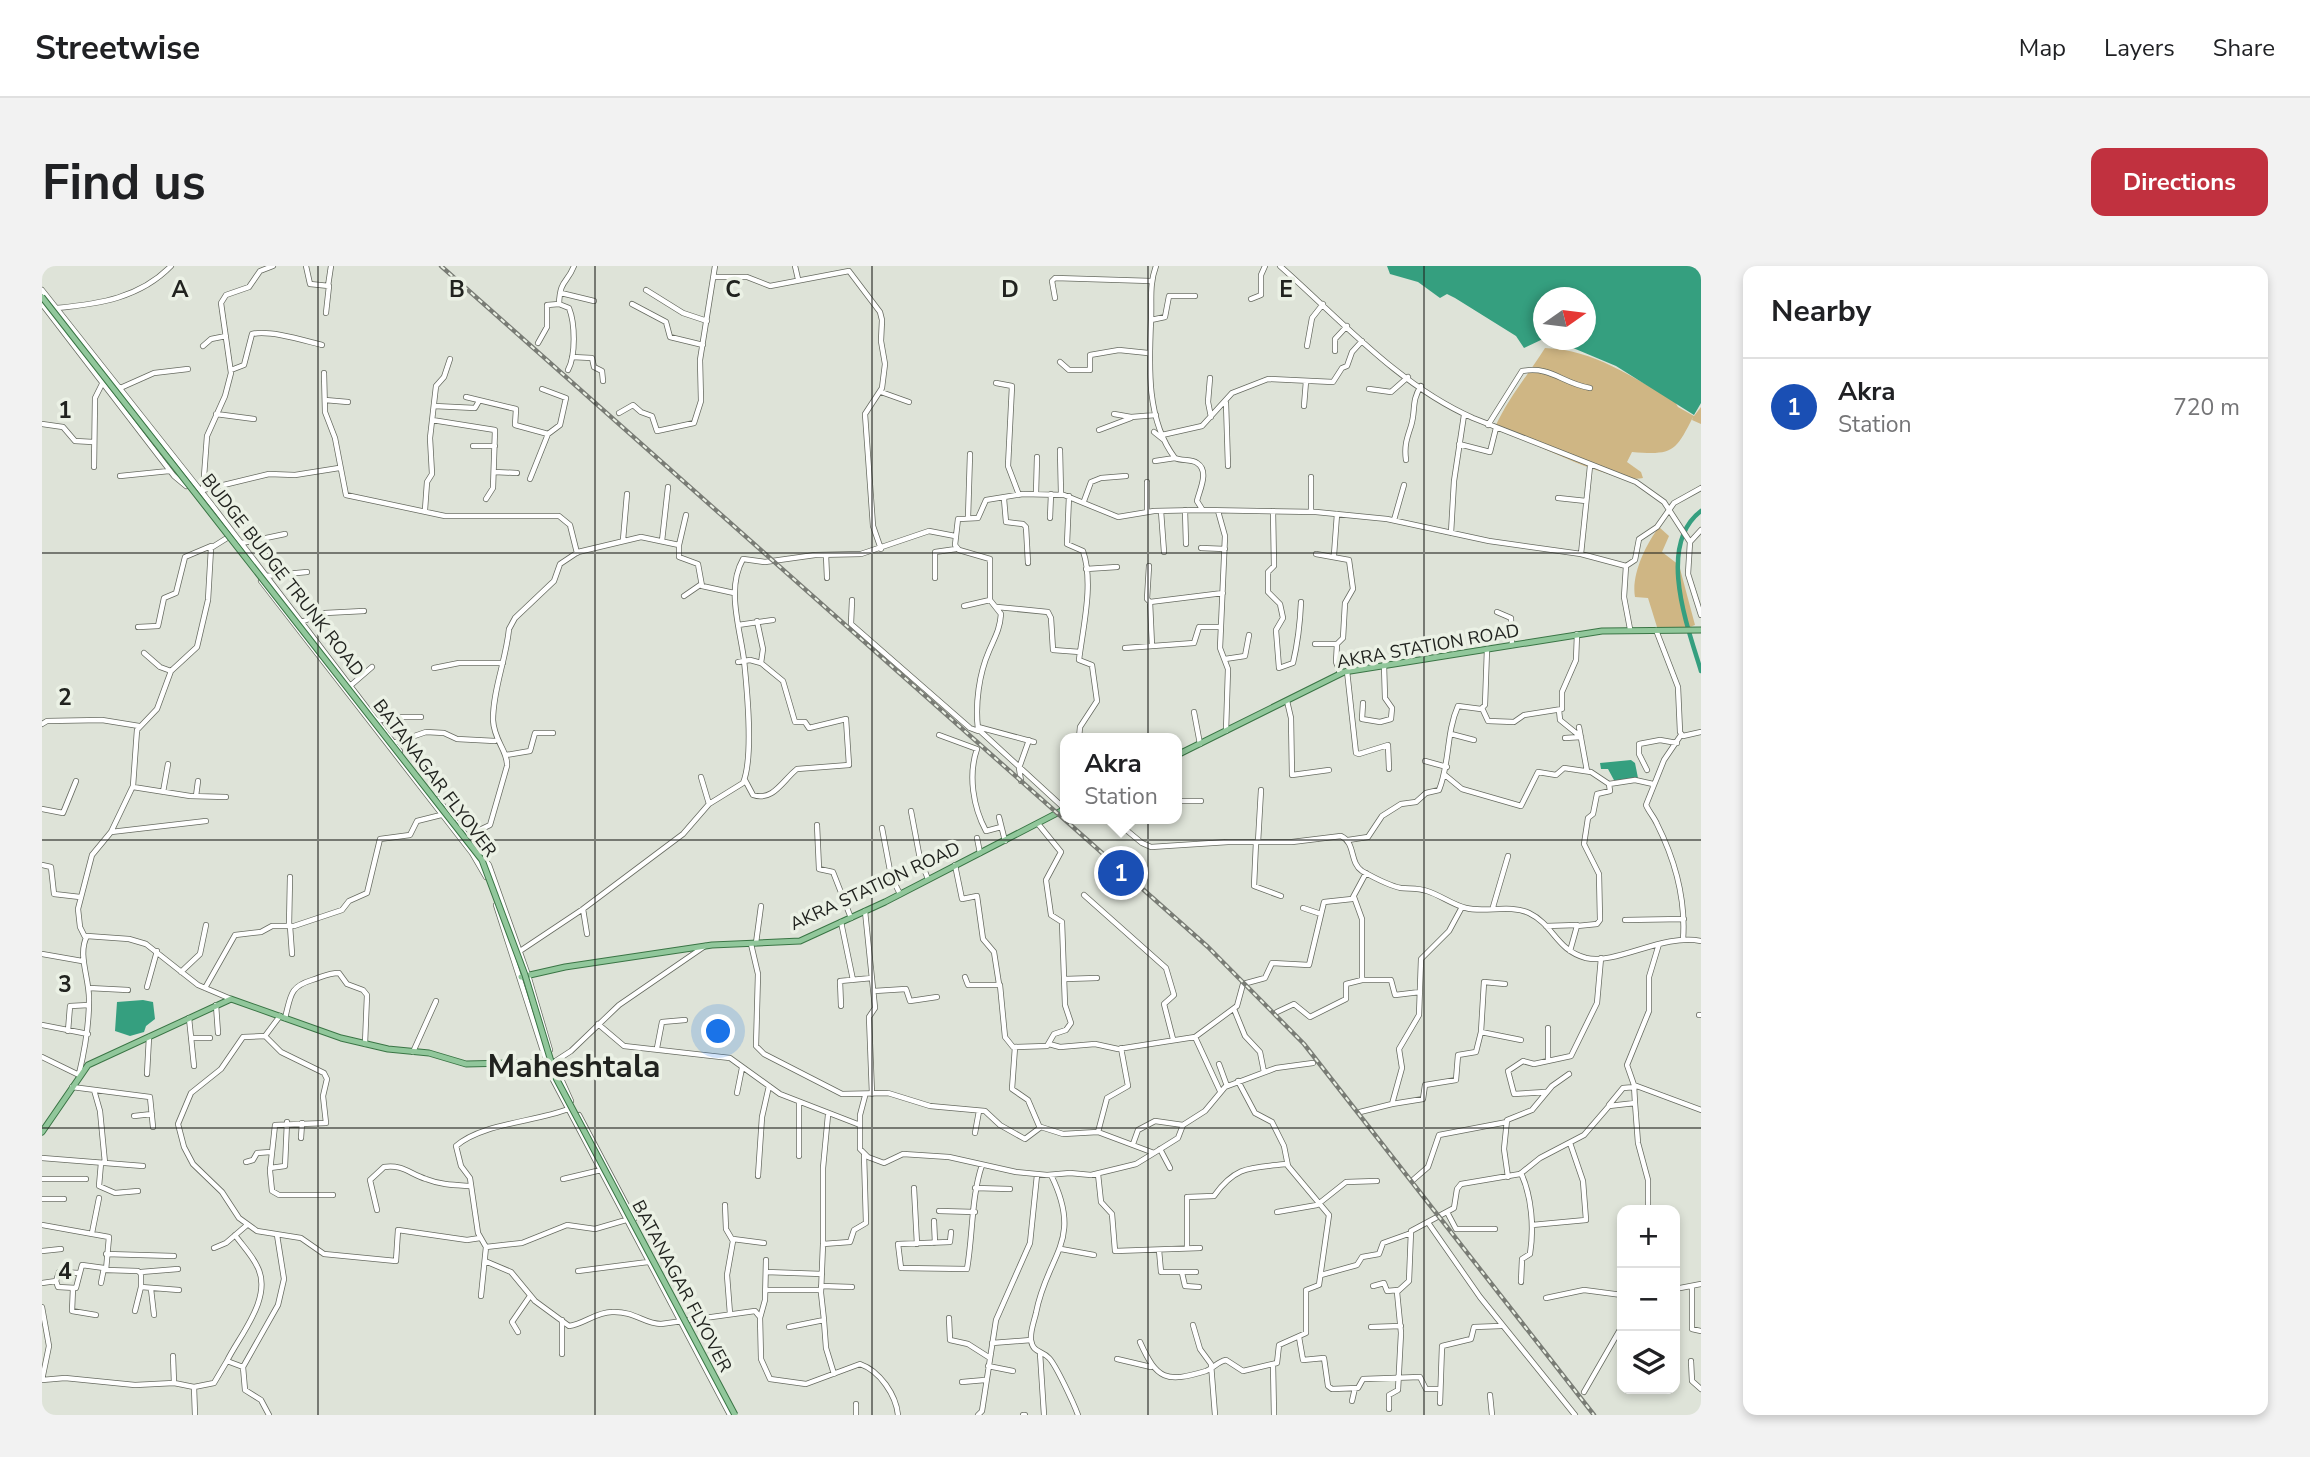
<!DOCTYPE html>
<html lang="en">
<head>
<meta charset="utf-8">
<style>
  body { margin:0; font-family:"Nunito Sans",sans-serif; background:#f2f2f2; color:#202124 }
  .controls { position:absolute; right:21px; bottom:21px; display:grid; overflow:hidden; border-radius:14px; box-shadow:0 4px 10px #0003 }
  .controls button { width:63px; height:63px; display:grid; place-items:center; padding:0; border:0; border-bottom:2px solid #e0e0e0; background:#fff; color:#202124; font:35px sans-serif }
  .compass { position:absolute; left:1491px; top:21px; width:63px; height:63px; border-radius:50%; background:#fff; box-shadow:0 4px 10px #0003; rotate:76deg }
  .you { position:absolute; left:677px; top:766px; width:24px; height:24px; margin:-18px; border:5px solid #fff; border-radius:50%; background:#1a73e8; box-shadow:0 0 0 10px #1a73e833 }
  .badge { display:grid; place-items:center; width:46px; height:46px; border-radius:50%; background:#c1313f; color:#fff; font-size:23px; font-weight:700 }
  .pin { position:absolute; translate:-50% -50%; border:4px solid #fff; box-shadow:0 2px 7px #0006 }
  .popup { position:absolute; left:1018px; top:467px; width:122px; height:91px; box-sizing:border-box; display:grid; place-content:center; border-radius:14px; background:#fff; filter:drop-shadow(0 2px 5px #0005); font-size:23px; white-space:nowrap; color:#757577 }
  .popup b { font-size:26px; color:#202124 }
  .popup::after { content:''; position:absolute; left:50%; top:100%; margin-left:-14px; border:14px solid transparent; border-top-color:#fff }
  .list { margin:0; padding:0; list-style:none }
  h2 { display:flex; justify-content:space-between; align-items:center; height:91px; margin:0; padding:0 28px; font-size:30px }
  h2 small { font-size:23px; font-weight:400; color:#757577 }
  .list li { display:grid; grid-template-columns:46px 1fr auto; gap:21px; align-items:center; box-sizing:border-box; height:98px; padding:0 28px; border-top:2px solid #e0e0e0 }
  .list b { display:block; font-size:26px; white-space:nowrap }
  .list p { margin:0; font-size:23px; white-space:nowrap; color:#757577 }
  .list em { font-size:23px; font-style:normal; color:#757577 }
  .icon { flex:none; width:38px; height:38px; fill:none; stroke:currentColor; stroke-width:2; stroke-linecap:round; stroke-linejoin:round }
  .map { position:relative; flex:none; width:1659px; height:1149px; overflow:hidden; border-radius:14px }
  header { display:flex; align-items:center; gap:42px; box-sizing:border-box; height:98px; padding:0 35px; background:#fff; border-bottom:2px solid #e0e0e0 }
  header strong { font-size:33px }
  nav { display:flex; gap:38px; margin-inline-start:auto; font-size:24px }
  .intro { display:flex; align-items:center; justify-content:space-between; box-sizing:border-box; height:168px; padding:0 42px }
  h1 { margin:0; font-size:49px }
  .button { padding:18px 32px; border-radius:14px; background:#c1313f; color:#fff; font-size:24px; font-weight:700 }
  main { display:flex; gap:42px; padding:0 42px }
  aside { flex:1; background:#fff; border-radius:14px; box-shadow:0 4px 10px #0003 }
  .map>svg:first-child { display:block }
  .green { fill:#cfb684 }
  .water { fill:#359f7f }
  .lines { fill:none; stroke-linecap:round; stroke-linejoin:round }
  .canal { stroke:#359f7f; stroke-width:4.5 }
  .minor-casing { stroke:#676b61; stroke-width:6 }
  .major-casing { stroke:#3a7545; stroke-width:7 }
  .minor { stroke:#fff; stroke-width:4.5 }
  .major { stroke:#91c79b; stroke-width:5 }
  .rail-casing { stroke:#797c75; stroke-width:4.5 }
  .rail { stroke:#ebf1e5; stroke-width:2; stroke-dasharray:5; stroke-linecap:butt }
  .major-bridge-casing { stroke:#3a7545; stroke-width:7; stroke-linecap:butt }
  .major-bridge { stroke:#91c79b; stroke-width:5 }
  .grid { fill:none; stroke:#21231f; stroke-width:2; stroke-opacity:0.55 }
  .labels { text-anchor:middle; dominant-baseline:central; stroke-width:7; stroke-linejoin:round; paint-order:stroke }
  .street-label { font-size:18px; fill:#21231f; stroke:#ebf1e5 }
  .town-label { font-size:32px; font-weight:bold; fill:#21231f; stroke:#ebf1e5 }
  .grid-label { font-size:23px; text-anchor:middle; font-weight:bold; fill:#21231f; stroke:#ebf1e5; stroke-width:7; stroke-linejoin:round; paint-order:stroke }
</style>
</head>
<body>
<header>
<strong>Streetwise</strong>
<nav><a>Map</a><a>Layers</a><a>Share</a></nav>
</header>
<div class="intro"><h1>Find us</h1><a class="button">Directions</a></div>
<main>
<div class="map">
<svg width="1659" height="1149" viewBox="0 0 1659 1149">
  <rect width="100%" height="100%" fill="#dee3d8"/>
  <path class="green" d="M1503,82C1553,84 1589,111 1632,134L1636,141L1652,150L1659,141V158L1650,154L1651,151C1633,187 1630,189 1590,186L1585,196L1599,206L1601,212C1571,219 1486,174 1453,161C1467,131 1486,109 1503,82Z
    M1617,261L1627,270L1620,286L1637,299L1653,359L1643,363L1615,361L1606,332L1593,331C1589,309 1604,278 1617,261Z"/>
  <path class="water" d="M1345,0H1659V137L1652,149L1574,100L1512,74H1544V32H1502L1501,73L1482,82L1474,70L1413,32L1405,28L1398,32L1376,16L1348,8Z
    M1589,494L1593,497L1596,512L1573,516L1566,503H1559L1558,497Z
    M101,734L111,736L113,753L104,760L102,766L88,770L73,765L75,736Z"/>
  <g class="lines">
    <path class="canal" d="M1659,245C1614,279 1646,362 1659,405"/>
    <g class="minor-casing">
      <path id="minor" d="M264,0L268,18L287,20L284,47
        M753,0L756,13
        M1114,0C1107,19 1110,34 1109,54C1107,99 1104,154 1133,192C1139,195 1150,193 1155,197C1168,205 1157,225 1155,235L1160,243
        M1238,0C1298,53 1356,119 1431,152L1594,216L1622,236L1648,276L1646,308L1659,349
        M673,11H705L728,20L807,5L838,46L840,54L839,75L843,98L840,122L823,148L831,260L839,283
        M286,20L289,0
        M0,24L170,239L358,485
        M604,24L641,47L665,55
        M519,27L552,35
        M1013,32L1010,15L1013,12L1109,15
        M1209,33L1219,29V9L1223,0
        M0,38L132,210L144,220
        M590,38L624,56L628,71L661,79
        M15,42C57,38 98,32 129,0
        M1109,54L1123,51L1127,30H1153
        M496,77L505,61V39L517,38
        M161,80L169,73L184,70
        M1265,80L1270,52L1281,38
        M1293,85V73L1305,60
        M530,91L550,92L552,101L560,105L561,115
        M1018,96L1027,104H1048V89L1077,84L1106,87
        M189,104L202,99L210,68C228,64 260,74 280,79
        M526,104C534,89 533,57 527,42L517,38C518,13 525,18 532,0
        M282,107L283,146L293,172L304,229L403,250H517L528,259L535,287
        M1168,112L1166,136L1169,151
        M954,117L970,120L966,200L977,229
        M76,123L112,107L146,103
        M1327,123L1349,126L1366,111
        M839,126L867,136
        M424,131L474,143L473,159L506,168L518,159L524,132L500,123
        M283,134L306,136
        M1184,137L1186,200
        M392,140L433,142L437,135
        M1262,140L1264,115
        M577,147L591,139L599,146L610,150L615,165L652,157L659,135L658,94L673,0
        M174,148L212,153
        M1072,148L1089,151L1114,149
        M390,154L453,164L451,222L444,233
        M0,158L21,161L33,175L51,176
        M1446,159L1480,105C1510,100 1519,117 1548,122
        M1057,164L1089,152
        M1112,166L1122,174
        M1120,169L1160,160L1190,127L1226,113L1291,116L1300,102L1305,100L1310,86L1320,75
        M1417,178L1448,186L1454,162
        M431,180H453
        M1018,184L1019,228
        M1364,194C1362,180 1365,172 1369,160C1374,144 1369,135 1379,120
        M1113,195L1133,192
        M52,201L53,132L60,118
        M452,206L475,207
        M78,210L127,205
        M488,213L506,168
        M1105,216V246
        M161,224L165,170L183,130L189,107L179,37L184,29L207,21L218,5L231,0
        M161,224L227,208L253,209L297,202
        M994,228L995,191
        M1027,230L1025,278L1041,285C1052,317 1041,361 1037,394L1050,399L1055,435L1038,461L1037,472
        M1516,232L1544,235
        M962,233L964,256L981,258L984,261L986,297
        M1042,235L1049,216L1059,212L1084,210
        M383,244L385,216L390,208L388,172L394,120L402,111L408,93
        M1143,244L1144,278
        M1119,245L1122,286
        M1176,245L1183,270L1178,382L1186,403L1184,465
        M1231,245L1232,300L1226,306V326L1238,338L1241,352L1234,364L1237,402L1251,397C1256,376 1258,359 1259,336
        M1269,246V211
        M926,252L928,188
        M1008,252L1009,228
        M1352,254L1362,219
        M1409,267L1412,215L1422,149
        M581,274L585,228
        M620,275L626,221
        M1648,276L1659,264
        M200,277L243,268
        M637,279L644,249
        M1159,282L1183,283
        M1274,288L1307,294L1311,323L1303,337L1301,372L1295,378L1294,396L1298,407
        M1539,288L1548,200
        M784,289L785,312
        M1292,289L1295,248
        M1107,300L1105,333L1108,336L1181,327
        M1584,300L1593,294L1597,273L1615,261L1632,237L1659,222
        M1044,303L1075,301
        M224,310L265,306
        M893,312V286L914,283
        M219,315L430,587L444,611
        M642,330L658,319
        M810,334L809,358L928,462L936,465
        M1108,336L1110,380
        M922,340L948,334
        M955,341L1006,346L1009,352L1011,384L1038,386
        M1455,346L1469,352L1470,379
        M259,356L283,347L322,345
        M696,359L731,354
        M96,361L116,360L122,332L134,327L143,291L169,280
        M1614,364L1636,421L1638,466L1641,470L1659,466
        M1273,378H1295
        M1083,382L1152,377L1157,361H1179
        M102,387L118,401L129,405
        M1183,393L1203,390L1207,369
        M696,396L708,394L719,397
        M392,402L417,397H461
        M1305,405L1314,487L1317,488L1346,479L1347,503
        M308,420L330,401
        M1245,435L1249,452L1250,509L1287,504
        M1321,437L1320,453L1338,456L1349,453L1350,442L1343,432L1342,399
        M1440,442L1446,455L1472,456L1482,449L1520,443V426L1534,394L1535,368
        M1517,444L1518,454L1539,471
        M1152,446L1158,478
        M335,455L352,451H379
        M0,458L5,455L60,454L97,460
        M936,461L992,476
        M1537,461L1545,505
        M1409,468L1432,474
        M897,469L935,483C926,509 931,541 944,565L959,561
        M1639,469L1622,494L1604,539C1607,546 1612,551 1615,558C1633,594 1644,634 1641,674
        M1523,472L1539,471
        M352,477L384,466L402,467L415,473L453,475
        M464,489L488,485L493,467H511
        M1383,495L1405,501
        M1605,504L1597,488V478L1618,474L1635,477
        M1403,509L1420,523L1479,540L1496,506L1514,509L1522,502L1549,506L1567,518L1568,525L1555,528L1551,548L1546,552L1542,578L1557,608L1558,654L1555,658L1535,660L1528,685
        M659,511L667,538
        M703,514L711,529C731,536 741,514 755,503L807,499L804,453L767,462L763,456H753L741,415L719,397L721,383L715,355
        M979,515L977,502L987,474
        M1567,518L1593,514L1611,518
        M91,521L148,530L184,531
        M121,526L126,498
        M154,530L156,515
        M396,533L447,599L486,709L508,784
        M1135,535H1159
        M0,543L21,547L34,515
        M1023,543L936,463C933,438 937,408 947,385C953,371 958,363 959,348L948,334V293L917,284L913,279L916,253L936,252L944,234L981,228L1022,229L1076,251L1112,245L1160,244L1274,246L1345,253L1447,275L1539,288L1584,300L1582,331L1588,363
        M869,545L878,593L886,613
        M957,551L963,575
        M1071,553L1100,577L1109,581L1186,576H1250L1299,570C1314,577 1307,596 1320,605C1329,610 1348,620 1359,622C1368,623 1376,622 1385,625C1398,629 1411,639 1424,642C1441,647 1469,638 1487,647C1512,659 1514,684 1544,692C1575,699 1621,667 1659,675
        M775,559L777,603L791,606L809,652
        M840,562L849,610L858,628
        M69,566L164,555
        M425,570L448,559L465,500C466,485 452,475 451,454C451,423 464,394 467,363L473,352L512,315L518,298L536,286L599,271L637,279V291L656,298L660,320L692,327
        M935,572L938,587
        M1306,574L1326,571L1340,550L1359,538L1374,536L1384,527L1397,524C1408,497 1404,467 1416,440L1439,443L1443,439L1445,383
        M1214,576L1212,620L1239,630
        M1216,576L1219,524
        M0,599L9,601L12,628L38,631
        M913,599L920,633L935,630L941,673L952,686L957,718
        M1042,629L1124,702L1132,729L1122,738L1131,773
        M1312,631L1320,653V714
        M454,639L509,810L688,1149
        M1420,641L1407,665L1379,693L1377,749L1357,783L1360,802L1350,838L1381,833L1383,819L1414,814L1416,789L1434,786L1439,766L1479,774
        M1451,641L1466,590
        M1261,642L1279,648
        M541,643L545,668
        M823,645L833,742L827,751L830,828
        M1583,654L1642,653
        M799,656L811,714
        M247,660L248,611
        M248,660L250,688
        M1504,660L1535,659
        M43,671L38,661L36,643L50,589L69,566L91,520L95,464L115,443L129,405L155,381L166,334L169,282L185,272
        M714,677L719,640
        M709,678L716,708L714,780L722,788L800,828L846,827L888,840L943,845L958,859L983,873L999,861L1021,868L1056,866L1112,887L1136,872L1141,859L1163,845L1183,821L1234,802L1271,797
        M478,685L541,643L641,568L667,538L701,517C712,491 705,423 702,394C698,362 684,323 701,293L723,296L773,289L819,288L887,265L913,270
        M0,688L40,695
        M139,706L158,688L164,659
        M923,711L926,719H958L963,771L971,781L1005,780L1012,768L1024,764L1029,757L1023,739L1020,656L1009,649L1004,614L1019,586L997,559
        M1023,713L1055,712
        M105,721L115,685
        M47,722L86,724
        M163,722L193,669L219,666L230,660H252L300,644L307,635L325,627L338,573L368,569L375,555L399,549
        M832,725L864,723L868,735L895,731
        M174,739L176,767
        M799,740L798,715L830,712
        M1192,743L1203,770L1218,786L1222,806
        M1235,746L1252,738L1268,751L1304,733V718L1320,714H1349L1353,729L1378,726
        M1657,749H1659
        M238,750L223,770L201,771L179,803L149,827L136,858L142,881L151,898L180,926L197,952L215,965L259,972L282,988L354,995L356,964L425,974L438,972
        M147,752L152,800
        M243,752C249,730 247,721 270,714C280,711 286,707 297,707L305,718L321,724L325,729L323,778
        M556,758L582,780L688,792L738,828L818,859
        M0,759L46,768
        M26,765L28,740L47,739
        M1439,766L1442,716L1463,718
        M223,770L239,786L282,807L285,813L281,830L284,857L233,859L228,905L230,925L237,929H291
        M1153,771L1178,825
        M149,772H168
        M1007,778L1018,781L1053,778L1076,783L1153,771L1195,740L1201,718L1223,712L1230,697L1267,699L1282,636L1310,633L1324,607
        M973,781L970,823L986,834L998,862
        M615,782L620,756L643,754
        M371,786L394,735
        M0,791L37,809
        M1506,794V762
        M511,795L529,835
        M512,796L529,785L577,739L663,680
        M1177,798L1185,820
        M37,808C43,783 47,760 47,735C48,713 35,689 45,670L87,673L104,678L156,719L189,733
        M105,808L107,771
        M1592,819L1659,844
        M30,821L108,831L111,861
        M52,824L58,845L63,897
        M1504,826L1472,828L1466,805L1481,795L1492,798L1529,790L1555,737L1559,692
        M695,827L700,802
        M823,830L818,849V883L826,891L842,897L861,888L907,891L974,906L1005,909L1028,907L1049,909L1094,898L1112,887
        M757,837V890
        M1593,837L1596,877L1606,914V944
        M1567,839L1581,822L1593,821
        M1318,846L1350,838
        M537,849L592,953
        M92,850L110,848
        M1056,866L1065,832L1086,820L1079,782
        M933,867L937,845
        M259,872L260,857
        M1091,878L1096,864L1113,855L1141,859
        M1118,883L1128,902
        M0,892L101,900
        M204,896L211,894L215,887L229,886
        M59,897L57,920L73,927L96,925
        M228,902L243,900L245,856
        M1056,908L1059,936L1070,948L1073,985L1158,982
        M1009,909C1042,976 1005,988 994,1047C992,1056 988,1065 989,1074C991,1087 999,1084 1007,1092C1014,1099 1032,1138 1036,1149
        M716,910L720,851L727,820
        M1466,911L1462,883L1465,854L1490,844L1510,820L1527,808
        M0,913H44
        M521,913L559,904
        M1371,914L1386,901L1397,869L1465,856
        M872,922L875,978
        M933,922L968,923
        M0,933H22
        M683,939L684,963L691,975L685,1009L688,1048
        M335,944L328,914L342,901C360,898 368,908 384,913C399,919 413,919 429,920
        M897,945L933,946
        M1235,946L1275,939L1304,916L1335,915
        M1405,946L1414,963H1453
        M892,955L893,977
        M1387,958L1438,1031L1533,1149
        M0,959L67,971L64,1004L96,1005L99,1008V1021L137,1024
        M1490,959L1544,954L1541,915L1528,877
        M909,966L908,976L856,978L859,1002L925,1003C931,969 929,932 940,899
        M50,967L57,932
        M691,973L722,977
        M781,977V902L786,849
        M444,981L480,977L525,959L553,963L584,954
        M172,982L184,977L205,959
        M1145,982V931L1172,930C1194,899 1209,902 1244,898
        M1019,983L1052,989
        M1117,984L1119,1006H1154
        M0,985L19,983
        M64,988L132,990
        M443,995L469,1006L493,1035L527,1060C542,1058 554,1046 570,1046C593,1045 602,1058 619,1058L713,1045L718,1051L719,1093L728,1113L764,1118L818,1098C838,1105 854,1129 856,1149
        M536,1005L606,996
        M99,1006L136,1003
        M724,1006L780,1008
        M1140,1007L1143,1020L1157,1021
        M1279,1009L1315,999L1320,991L1337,988L1341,977L1369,967
        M14,1015L16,1021L34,1022L40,999L62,1002L59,1017
        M1479,1016L1480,993L1488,988C1492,962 1490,931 1479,907
        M0,1017L14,1015L17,1006L37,1007
        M779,1020L810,1021
        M1331,1020L1342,1017L1345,1025L1356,1024
        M1650,1020V1063L1659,1065
        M31,1022L30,1045L54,1049
        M109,1023L112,1049
        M1633,1023L1659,1018
        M723,1024H779
        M439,1030L444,981L436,967L428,912L419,900L414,880C440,857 494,856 526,843
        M1504,1032L1542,1024L1580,1029
        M0,1041L7,1080L0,1114
        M93,1045L99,1021
        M718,1052L723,1034L724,994
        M907,1052L908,1074L926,1078L948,1092
        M520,1054V1088
        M782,1055L784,1082L792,1108
        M1151,1059L1158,1083L1169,1098L1173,1149
        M747,1061L782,1054L779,1027L781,978L808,976L812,964L824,957L822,889
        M1329,1061L1359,1060
        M476,1066L470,1056L488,1030
        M1257,1071L1261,1094L1282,1092L1286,1120L1290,1123L1316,1122L1321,1113L1378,1111L1384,1123H1397
        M1098,1076C1115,1114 1124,1117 1164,1105C1172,1102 1175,1096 1184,1094L1201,1105L1235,1097L1237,1079L1264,1067V1024L1277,1019L1287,949L1246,900L1242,880L1230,856L1213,847L1196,815
        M950,1077L989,1074
        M998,1087L1002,1149
        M131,1090L132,1117L152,1121
        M1075,1093L1109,1101
        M185,1095C197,1070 232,1031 215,1000C210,989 200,979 193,969
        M1649,1095L1650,1115L1659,1123
        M1231,1098L1232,1149
        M946,1100L971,1105
        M201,1101L236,1039L242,1013L235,969
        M0,1114L23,1112L93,1119L132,1117
        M920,1116L943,1114
        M1542,1126L1580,1060
        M1448,1129L1450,1149
        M1310,1135L1313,1122
        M1398,1137L1400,1080L1429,1073L1432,1061L1459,1060
        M1347,1143V1129L1356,1124L1359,1067L1355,1026L1367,1015L1369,965L1412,942L1415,923L1419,918L1478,908L1498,892L1542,869L1567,840L1593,837L1592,819L1585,799L1607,745V711L1617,678
        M153,1149L152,1121L172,1117L185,1095L201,1101L203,1124L219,1134L227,1149
        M814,1149V1138
        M936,1149L940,1145L954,1054L988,977L995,909
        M981,1149H983"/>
    </g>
    <g class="major-casing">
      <path id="major" d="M1135,489L1302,406L1560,365L1659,364
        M479,711L523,701L670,679L758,675L843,636L1023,543
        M0,866L46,799L189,733L299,772L346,783L387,787L424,798L512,796"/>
    </g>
    <use href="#minor" class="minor"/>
    <use href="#major" class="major"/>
    <g class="rail-casing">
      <path id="rail" d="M399,0L1166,681L1262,778L1552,1149"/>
    </g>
    <use href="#rail" class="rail"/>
    <g class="major-bridge-casing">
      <path id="major-bridge" d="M0,31L440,594L483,709L514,812L693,1149"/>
    </g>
    <use href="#major-bridge" class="major-bridge"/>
  </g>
  <path class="grid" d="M276,0V1149M553,0V1149M830,0V1149M1106,0V1149M1382,0V1149M0,287H1659M0,574H1659M0,862H1659"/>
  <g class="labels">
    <g class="street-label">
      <text transform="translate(241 309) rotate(52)">BUDGE BUDGE TRUNK ROAD</text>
      <text transform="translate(1386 380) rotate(-10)">AKRA STATION ROAD</text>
      <text transform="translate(393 512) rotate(53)">BATANAGAR FLYOVER</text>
      <text transform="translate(833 620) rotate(-25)">AKRA STATION ROAD</text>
      <text transform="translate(640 1020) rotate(62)">BATANAGAR FLYOVER</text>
    </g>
    <g class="town-label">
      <text x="532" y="800">Maheshtala</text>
    </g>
  </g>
  <g class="grid-label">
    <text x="138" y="31">A</text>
    <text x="415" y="31">B</text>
    <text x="691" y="31">C</text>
    <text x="968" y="31">D</text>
    <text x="1244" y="31">E</text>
    <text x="23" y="152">1</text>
    <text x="23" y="439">2</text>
    <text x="23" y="726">3</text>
    <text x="23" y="1013">4</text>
  </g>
</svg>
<div class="controls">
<button>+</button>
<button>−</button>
<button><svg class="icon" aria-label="layers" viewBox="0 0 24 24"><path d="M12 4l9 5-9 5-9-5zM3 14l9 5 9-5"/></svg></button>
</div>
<svg class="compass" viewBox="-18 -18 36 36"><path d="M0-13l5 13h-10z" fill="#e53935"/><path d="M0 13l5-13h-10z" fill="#757577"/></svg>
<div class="you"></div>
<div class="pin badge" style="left:1079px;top:607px;background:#1a4fb4">1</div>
<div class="popup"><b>Akra</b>Station</div>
</div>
<aside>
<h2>Nearby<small></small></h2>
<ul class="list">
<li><span class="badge" style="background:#1a4fb4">1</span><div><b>Akra</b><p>Station</p></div><em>720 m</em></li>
</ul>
</aside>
</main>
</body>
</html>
